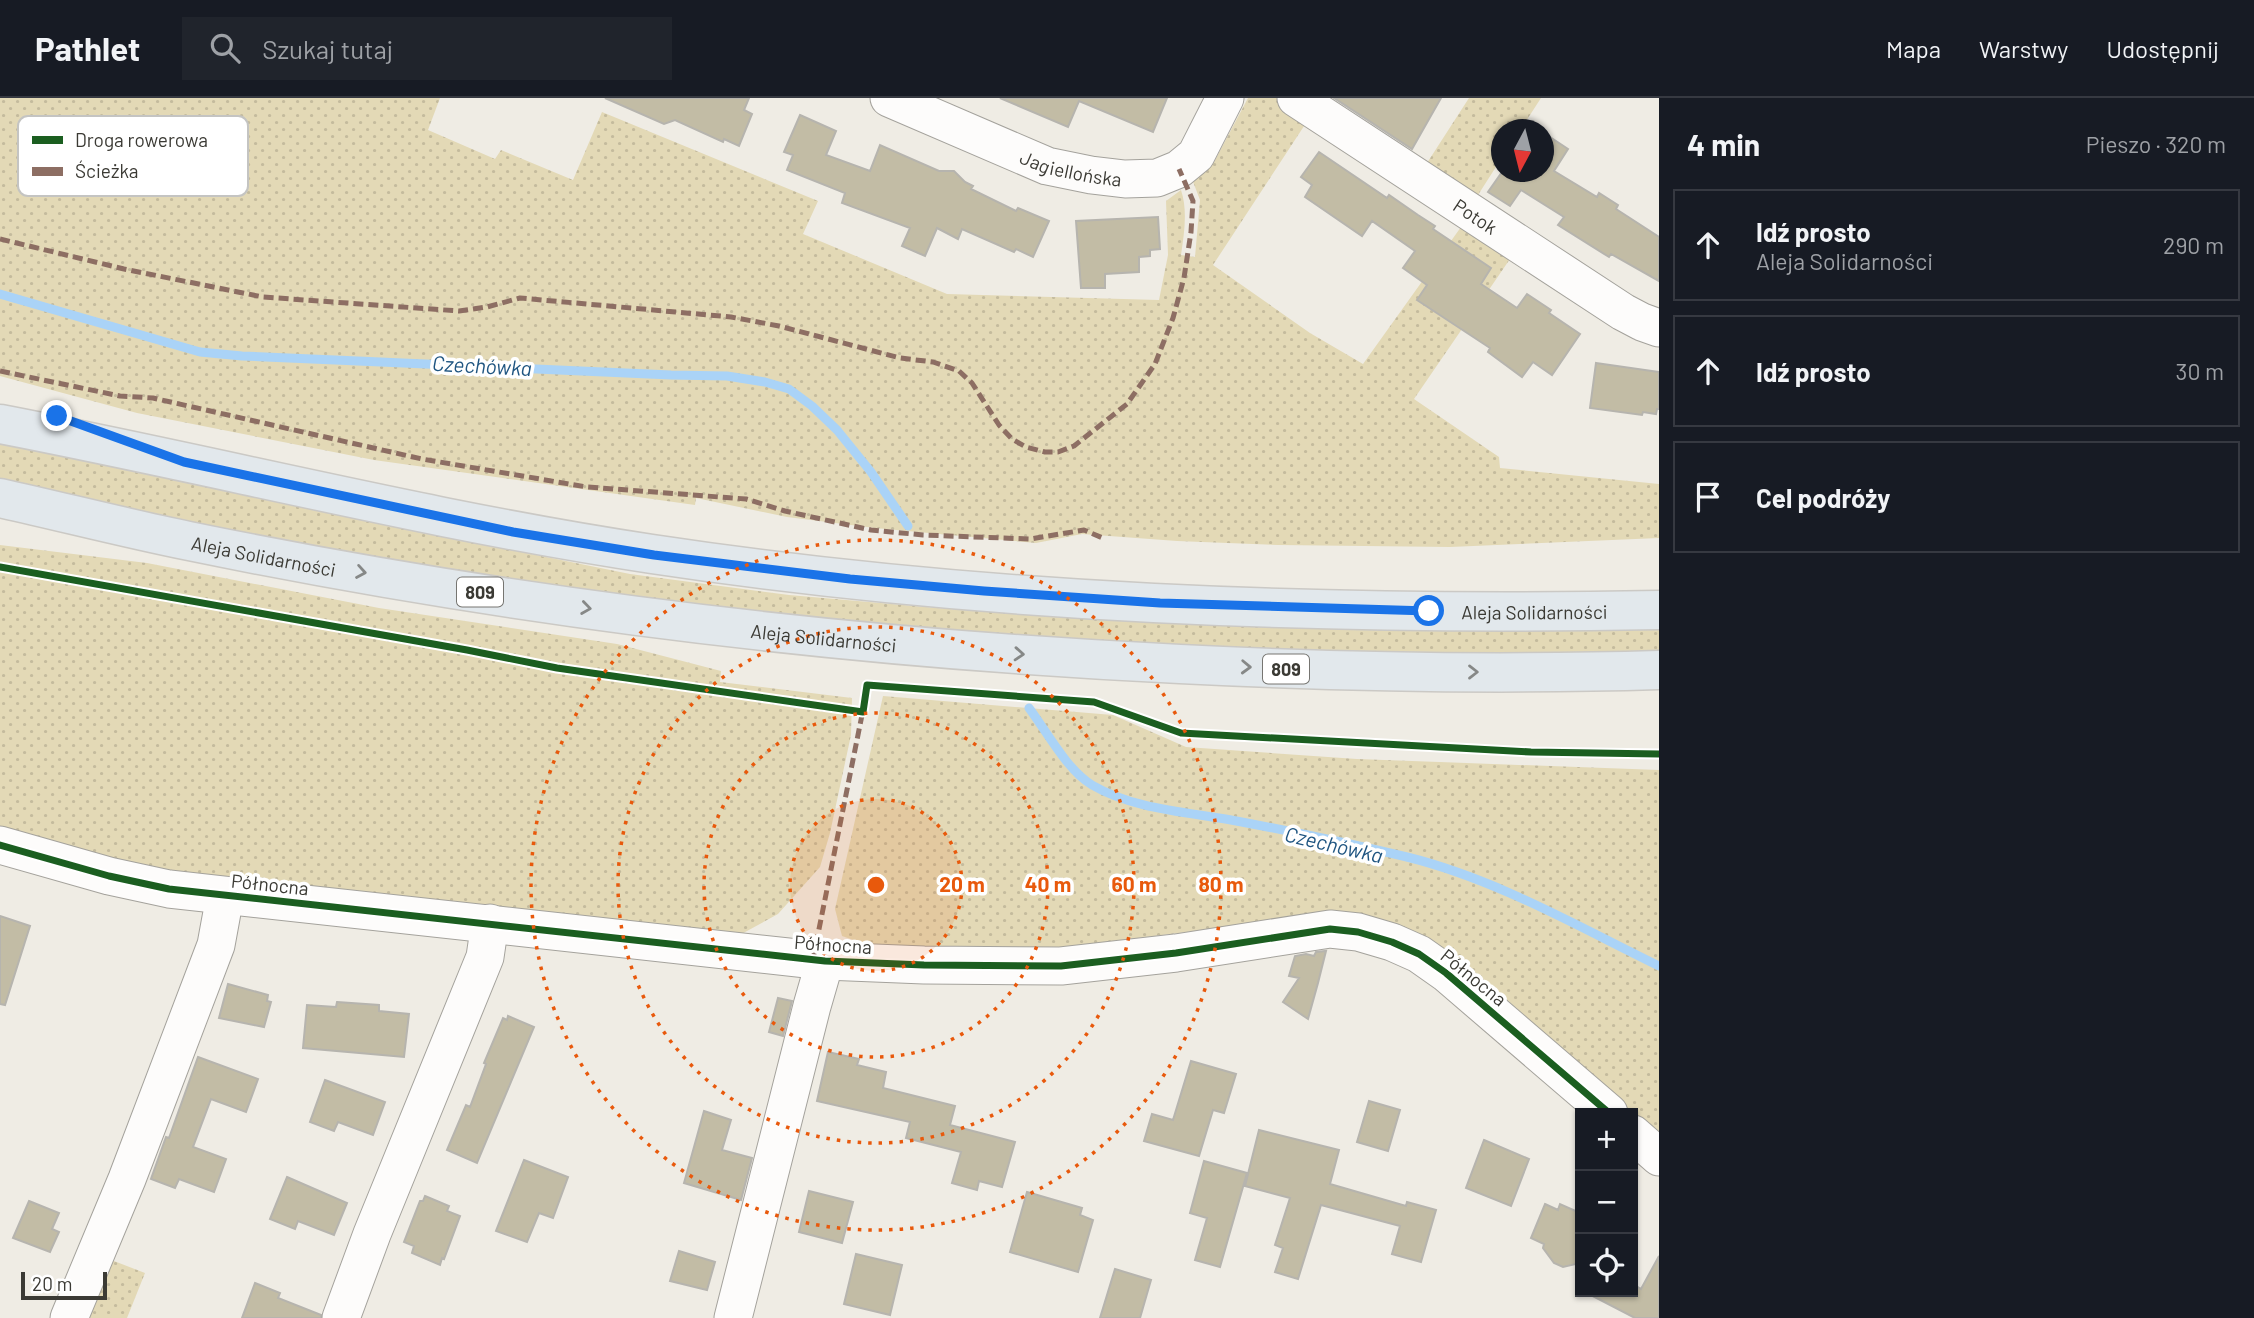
<!DOCTYPE html>
<html lang="pl">
<head>
<meta charset="utf-8">
<style>
  body { margin:0; font-family:Barlow,sans-serif; background:#20242c; color:#f1f3f6 }
  .controls { position:absolute; right:21px; bottom:21px; display:grid; overflow:hidden; border-radius:0px; box-shadow:0 2px 5px #0004 }
  .controls button { width:63px; height:63px; display:grid; place-items:center; padding:0; border:0; border-bottom:2px solid #363941; background:#171b24; color:#f1f3f6; font:35px sans-serif }
  .compass { position:absolute; left:1491px; top:21px; width:63px; height:63px; border-radius:50%; background:#171b24; box-shadow:0 2px 5px #0004; rotate:187deg }
  .scale { position:absolute; left:21px; bottom:18px; width:86px; box-sizing:border-box; padding-left:7px; border:4px solid #3b3a34; border-top:0; font-size:19px; line-height:24px; white-space:nowrap; color:#3b3a34; -webkit-text-stroke:5px #fff; paint-order:stroke }
  .stop { position:absolute; width:21px; height:21px; margin:-16px; border:5px solid #1a73e8; border-radius:50%; background:#fff }
  .stop.end { background:#1a73e8; border-color:#fff; box-shadow:0 2px 7px #0008 }
  .list { margin:0; padding:0; list-style:none }
  h2 { display:flex; justify-content:space-between; align-items:center; height:91px; margin:0; padding:0 28px; font-size:30px }
  h2 small { font-size:23px; font-weight:400; color:#9ea1a6 }
  .list li { display:grid; grid-template-columns:46px 1fr auto; gap:21px; align-items:center; box-sizing:border-box; height:112px; margin:0 14px 14px; padding:0 14px; border:2px solid #363941; border-radius:0px }
  .list b { display:block; font-size:26px; white-space:nowrap }
  .list p { margin:0; font-size:23px; white-space:nowrap; color:#9ea1a6 }
  .list em { font-size:23px; font-style:normal; color:#9ea1a6 }
  .icon { flex:none; width:38px; height:38px; fill:none; stroke:currentColor; stroke-width:2; stroke-linecap:round; stroke-linejoin:round }
  .map { position:relative; flex:none; width:1659px; height:1220px; overflow:hidden }
  header { display:flex; align-items:center; gap:42px; box-sizing:border-box; height:98px; padding:0 35px; background:#171b24; border-bottom:2px solid #363941 }
  header strong { font-size:33px }
  nav { display:flex; gap:38px; margin-inline-start:auto; font-size:24px }
  .search { width:490px; height:63px; background:#20242c; display:flex; align-items:center; gap:18px; box-sizing:border-box; padding:0 24px; border-radius:0px; color:#9ea1a6; font-size:26px }
  main { display:flex }
  aside { flex:1; background:#171b24 }
  .map>svg:first-child { display:block }
  .grass { fill:url(#grass-dots) }
  .lines { fill:none; stroke-linecap:round; stroke-linejoin:round }
  .stream { stroke:#aad3f7; stroke-width:9 }
  .building { fill:#c2bca5; stroke:#b6b4ae; stroke-width:2 }
  .minor-casing { stroke:#a4a29c; stroke-width:39 }
  .major-casing { stroke:#cbc9c5; stroke-width:41 }
  .minor { stroke:#fdfcfb; stroke-width:37 }
  .major { stroke:#e2e8ec; stroke-width:38 }
  .quiet { stroke:#8d6e63; stroke-width:5; stroke-dasharray:10 5; stroke-linecap:butt }
  .cycleway-casing { stroke:#fff; stroke-width:11 }
  .cycleway { stroke:#1b5e20; stroke-width:7 }
  .oneway { stroke:#868887 }
  .route { stroke:#1a73e8; stroke-width:9 }
  .ring { fill:none; stroke:#e8590c; stroke-width:3.5; stroke-dasharray:3.5 7 }
  .labels { text-anchor:middle; dominant-baseline:central; stroke-width:7; stroke-linejoin:round; paint-order:stroke }
  .shield { fill:#fff; stroke:#767571; stroke-width:2 }
  .shield-label { font-size:18px; font-weight:bold; fill:#3b3a34 }
  .street-label { font-size:19px; fill:#3b3a34; stroke:#fff }
  .water-label { font-size:21px; font-style:italic; fill:#1f5581; stroke:#fff }
  .key { fill:#fff; stroke:#c4c4c2; stroke-width:2 }
  .key-label { font-size:19px; fill:#3b3a34 }
  .centre { fill:#e8590c; stroke:#fff; stroke-width:3.5 }
  .ring-label { font-size:21px; text-anchor:middle; font-weight:bold; fill:#e8590c; stroke:#fff; stroke-width:7; stroke-linejoin:round; paint-order:stroke }
</style>
</head>
<body>
<header>
<strong>Pathlet</strong>
<div class="search"><svg class="icon" aria-label="search" viewBox="0 0 24 24"><circle cx="10" cy="10" r="6"/><path d="M15 15l6 6"/></svg>Szukaj tutaj</div>
<nav><a>Mapa</a><a>Warstwy</a><a>Udostępnij</a></nav>
</header>
<main>
<div class="map">
<svg width="1659" height="1220" viewBox="0 0 1659 1220">
  <defs>
    <pattern id="grass-dots" width="8" height="8" patternUnits="userSpaceOnUse" patternTransform="scale(1.75)"><rect width="8" height="8" fill="#e3d9b6"/><path d="M2 2h.1M6 6h.1" fill="none" stroke="#c4bb9d" stroke-width="1.8" stroke-linecap="round"/></pattern>
  </defs>
  <rect width="100%" height="100%" fill="#efece4"/>
  <path class="grass" d="M0,0H440L428,32L495,61L501,52L573,82L602,14L818,103L803,136L947,196L1159,202L1168,157L1166,103L1181,92C1188,113 1184,136 1181,157L1195,159L1200,102L1192,81L1214,64L1248,0H1276L1308,22L1213,167L1310,235L1363,266L1461,129L1510,161L1414,301L1499,359L1500,370L1659,386V440L1450,449L1278,447L1177,443L1082,436L1036,445L875,430L787,419L696,400L695,407L374,362L137,315L0,278Z
    M1469,0H1541L1521,31L1502,32L1501,61L1478,97L1427,65Z
    M0,342L350,419L630,476L789,497L949,511L1095,520L1423,533L1659,529V556L1323,559L951,536L681,505L391,464L162,418L0,380Z
    M0,447L147,465L379,510L617,546L721,573L720,584L852,600L851,637L830,735L820,769L778,816L736,839L158,771L0,732Z
    M883,598L1113,617L1186,649L1357,661L1659,672V1052L1633,1028V1015H1619L1335,816L1038,852L868,847L842,838L835,811Z
    M101,1158L145,1175L127,1220H76Z"/>
  <g class="lines">
    <path class="stream" d="M0,196L200,254L242,258L358,263L671,277L727,278L765,284L789,291L812,308L837,332L871,374L908,428
      M1029,610C1047,634 1067,672 1092,687C1133,711 1186,714 1231,722C1290,733 1348,745 1407,759C1496,781 1577,828 1659,868"/>
  </g>
  <path class="building" d="M605,0H749L744,12L752,16L739,48L724,41L723,44L675,22L664,26Z
    M1000,0H1167L1153,34L1079,3L1068,29Z
    M1334,0H1441L1412,51Z
    M800,17L836,33L826,57L870,73L880,47L939,73H954L965,84L973,88L971,91L1016,113L1018,110L1049,123L1033,159L1016,151L1014,154L962,131L958,141L937,130L925,158L902,148L910,130L842,105L845,95L787,72L793,57L784,54Z
    M1544,35L1568,51L1554,73L1597,99L1599,95L1618,107L1616,111L1659,139V183L1611,156L1609,159L1558,127L1564,119L1521,92L1510,108L1488,94L1502,74H1544Z
    M1319,54L1387,100L1389,97L1418,117L1435,128L1433,131L1491,170L1481,186L1517,210L1527,196L1551,212L1549,215L1580,236L1552,277L1533,264L1522,279L1488,254L1490,250L1417,202L1427,187L1403,170L1415,153L1372,123L1362,138L1305,99L1312,87L1301,79Z
    M1158,119L1160,151L1150,152V158L1139,159V174L1105,176V190H1081L1076,123Z
    M1596,265L1659,274V311H1657L1656,316L1643,314L1642,317L1590,310Z
    M0,818L30,828L5,907L0,906Z
    M1326,853L1318,885L1308,921L1283,904L1299,880L1289,878L1295,858L1306,856L1314,858L1316,854Z
    M228,886L268,897L267,903L271,904L264,929L219,920Z
    M778,900L792,903L783,938L769,934Z
    M337,904L379,907V913L409,916L404,959L303,950L307,907L336,909Z
    M508,918L534,929L477,1065L447,1052L466,1007L470,1009L486,966L484,965L503,920L507,922Z
    M828,954L859,961L857,967L886,974L883,990L955,1008L950,1027L1015,1044L1002,1089L979,1083L977,1092L952,1085L961,1054L906,1040L910,1024L817,1003Z
    M198,959L258,981L246,1014L211,1001L193,1049L226,1061L214,1094L179,1081L175,1090L151,1081L166,1039L169,1040Z
    M1191,963L1236,976L1224,1015L1213,1012L1199,1058L1144,1043L1152,1016L1173,1022Z
    M325,982L385,1004L373,1037L338,1024L334,1033L310,1024Z
    M1369,1003L1400,1012L1388,1053L1357,1044Z
    M704,1013L731,1022L722,1052L752,1060L741,1102L684,1085Z
    M1259,1032L1339,1052L1330,1086L1406,1108L1407,1104L1436,1112L1421,1164L1392,1156L1400,1128L1321,1107L1298,1181L1275,1174L1283,1150L1275,1147L1290,1100L1245,1088Z
    M1484,1042L1529,1061L1511,1108L1466,1090Z
    M524,1062L568,1079L553,1120L539,1115L527,1144L496,1133Z
    M1204,1063L1247,1075L1220,1169L1195,1162L1207,1120L1190,1115Z
    M287,1079L347,1105L334,1137L298,1123L295,1131L270,1121Z
    M809,1093L853,1104L842,1145L799,1134Z
    M1027,1094L1082,1110L1080,1117L1093,1122L1078,1174L1010,1154Z
    M425,1098L449,1108L447,1113L460,1118L444,1161L442,1160L440,1167L412,1155L414,1148L404,1144L420,1103H423Z
    M29,1103L59,1115L52,1131L59,1134L50,1154L13,1140Z
    M1545,1106L1558,1112L1560,1106L1580,1115V1156L1576,1166L1563,1169L1554,1165L1543,1150L1544,1146L1531,1140Z
    M679,1153L715,1164L707,1192L670,1183Z
    M856,1156L902,1167L890,1217L844,1206Z
    M1659,1158V1220H1635L1585,1194H1633V1186L1641,1191Z
    M1115,1171L1151,1182L1140,1220H1100Z
    M255,1185L280,1195L278,1200L321,1217V1220H242Z"/>
  <g class="lines">
    <g class="minor-casing">
      <g id="minor">
        <path id="s1" d="M889,0L1047,68L1091,77L1125,81L1157,80L1179,71L1196,57L1225,0"/>
        <path id="s2" d="M1296,0L1623,214L1642,224L1659,230"/>
        <path d="M0,747L109,778L169,791L825,863L924,867L1061,868L1176,855L1330,831L1358,834L1392,844L1419,856L1446,875L1609,1015"/>
        <path d="M1633,1036L1659,1059"/>
        <path d="M69,1220L127,1081L216,847L225,798"/>
        <path d="M341,1220L372,1136L485,859L490,825"/>
        <path d="M733,1220L812,908L825,863"/>
      </g>
    </g>
    <g class="major-casing">
      <g id="major">
        <path id="s3" d="M0,326C218,368 432,423 652,456C984,506 1323,518 1659,512"/>
        <path id="s4" d="M0,400C63,414 125,430 189,443C515,510 848,550 1180,566C1340,574 1499,577 1659,572"/>
      </g>
    </g>
    <use href="#minor" class="minor"/>
    <use href="#major" class="major"/>
    <path class="quiet" d="M0,141L124,171L263,199L459,213L487,209L520,200L731,219L779,228L900,260L933,264L959,273L972,285L999,327L1012,341L1026,349L1045,354H1058L1074,348L1127,306L1155,266L1173,220L1184,180L1191,134L1193,103L1179,71
      M0,273L120,298L153,300L422,361L587,389L746,401L785,413L871,432L923,437L1030,441L1084,432L1105,441
      M813,861L864,607"/>
    <g class="cycleway-casing">
      <path id="cycleway" d="M0,469L467,552L557,570L863,614L867,587L1094,604L1181,635L1531,654L1659,656
        M0,747L109,778L169,791L825,863L924,867L1061,868L1176,855L1330,831L1358,834L1392,844L1419,856L1446,875L1609,1015"/>
    </g>
    <use href="#cycleway" class="cycleway"/>
  </g>
  <defs><path id="oneway-chevron" d="M-2-3.5L2.5 0L-2 3.5" fill="none" stroke-width="1.6" stroke-linecap="round" stroke-linejoin="round" transform="scale(1.75)"/></defs>
  <g class="oneway">
    <use href="#oneway-chevron" transform="translate(361 474) rotate(10)"/>
    <use href="#oneway-chevron" transform="translate(586 510) rotate(8)"/>
    <use href="#oneway-chevron" transform="translate(1019 556) rotate(4)"/>
    <use href="#oneway-chevron" transform="translate(1246 569) rotate(2)"/>
    <use href="#oneway-chevron" transform="translate(1473 574)"/>
  </g>
  <g class="lines">
    <path class="route" d="M57,318L184,364L513,434L654,457L850,481L984,493L1160,505L1429,513"/>
  </g>
  <circle cx="876" cy="787" r="86" fill="#e8590c" fill-opacity=".12"/>
  <g class="ring">
    <circle cx="876" cy="787" r="86"/>
    <circle cx="876" cy="787" r="172"/>
    <circle cx="876" cy="787" r="258"/>
    <circle cx="876" cy="787" r="345"/>
  </g>
  <g class="labels">
    <g class="shield">
      <rect x="457" y="479.5" width="46" height="29" rx="5"/>
      <rect x="1263" y="556.5" width="46" height="29" rx="5"/>
    </g>
    <g class="shield-label">
      <text x="480" y="494">809</text>
      <text x="1286" y="571">809</text>
    </g>
    <g class="street-label">
      <text stroke="none"><textPath href="#s1" startOffset="196">Jagiellońska</textPath></text>
      <text stroke="none"><textPath href="#s2" startOffset="215">Potok</textPath></text>
      <text stroke="none"><textPath href="#s4" startOffset="270">Aleja Solidarności</textPath></text>
      <text stroke="none"><textPath href="#s3" startOffset="1550">Aleja Solidarności</textPath></text>
      <text stroke="none"><textPath href="#s4" startOffset="836">Aleja Solidarności</textPath></text>
      <text transform="translate(270 786) rotate(6)">Północna</text>
      <text transform="translate(833 846) rotate(4)">Północna</text>
      <text transform="translate(1474 879) rotate(39)">Północna</text>
    </g>
    <g class="water-label">
      <text transform="translate(482 267) rotate(3)">Czechówka</text>
      <text transform="translate(1334 746) rotate(13)">Czechówka</text>
    </g>
  </g>
  <rect x="18" y="18" width="230" height="80" rx="10" class="key"/>
  <rect x="32" y="38" width="31" height="8" fill="#1b5e20"/>
  <rect x="32" y="69" width="31" height="9" fill="#8d6e63"/>
  <g class="key-label">
    <text x="75" y="49">Droga rowerowa</text>
    <text x="75" y="80">Ścieżka</text>
  </g>
  <circle cx="876" cy="787" r="10" class="centre"/>
  <g class="ring-label">
    <text x="962" y="794">20 m</text>
    <text x="1048" y="794">40 m</text>
    <text x="1134" y="794">60 m</text>
    <text x="1221" y="794">80 m</text>
  </g>
</svg>
<div class="controls">
<button>+</button>
<button>−</button>
<button><svg class="icon" aria-label="locate" viewBox="0 0 24 24"><circle cx="12" cy="12" r="6"/><path d="M12 2v4M12 18v4M2 12h4M18 12h4"/></svg></button>
</div>
<svg class="compass" viewBox="-18 -18 36 36"><path d="M0-13l5 13h-10z" fill="#e53935"/><path d="M0 13l5-13h-10z" fill="#9ea1a6"/></svg>
<div class="scale">20 m</div>
<div class="stop" style="left:1429px;top:513px"></div>
<div class="stop end" style="left:57px;top:318px"></div>
</div>
<aside>
<h2>4 min<small>Pieszo · 320 m</small></h2>
<ul class="list">
<li><svg class="icon" aria-label="ahead" viewBox="0 0 24 24"><path d="M12 20V5M6 11l6-6 6 6"/></svg><div><b>Idź prosto</b><p>Aleja Solidarności</p></div><em>290 m</em></li>
<li><svg class="icon" aria-label="ahead" viewBox="0 0 24 24"><path d="M12 20V5M6 11l6-6 6 6"/></svg><div><b>Idź prosto</b></div><em>30 m</em></li>
<li><svg class="icon" aria-label="arrive" viewBox="0 0 24 24"><path d="M6 21V4h12l-3 4 3 4H6"/></svg><div><b>Cel podróży</b></div></li>
</ul>
</aside>
</main>
</body>
</html>
